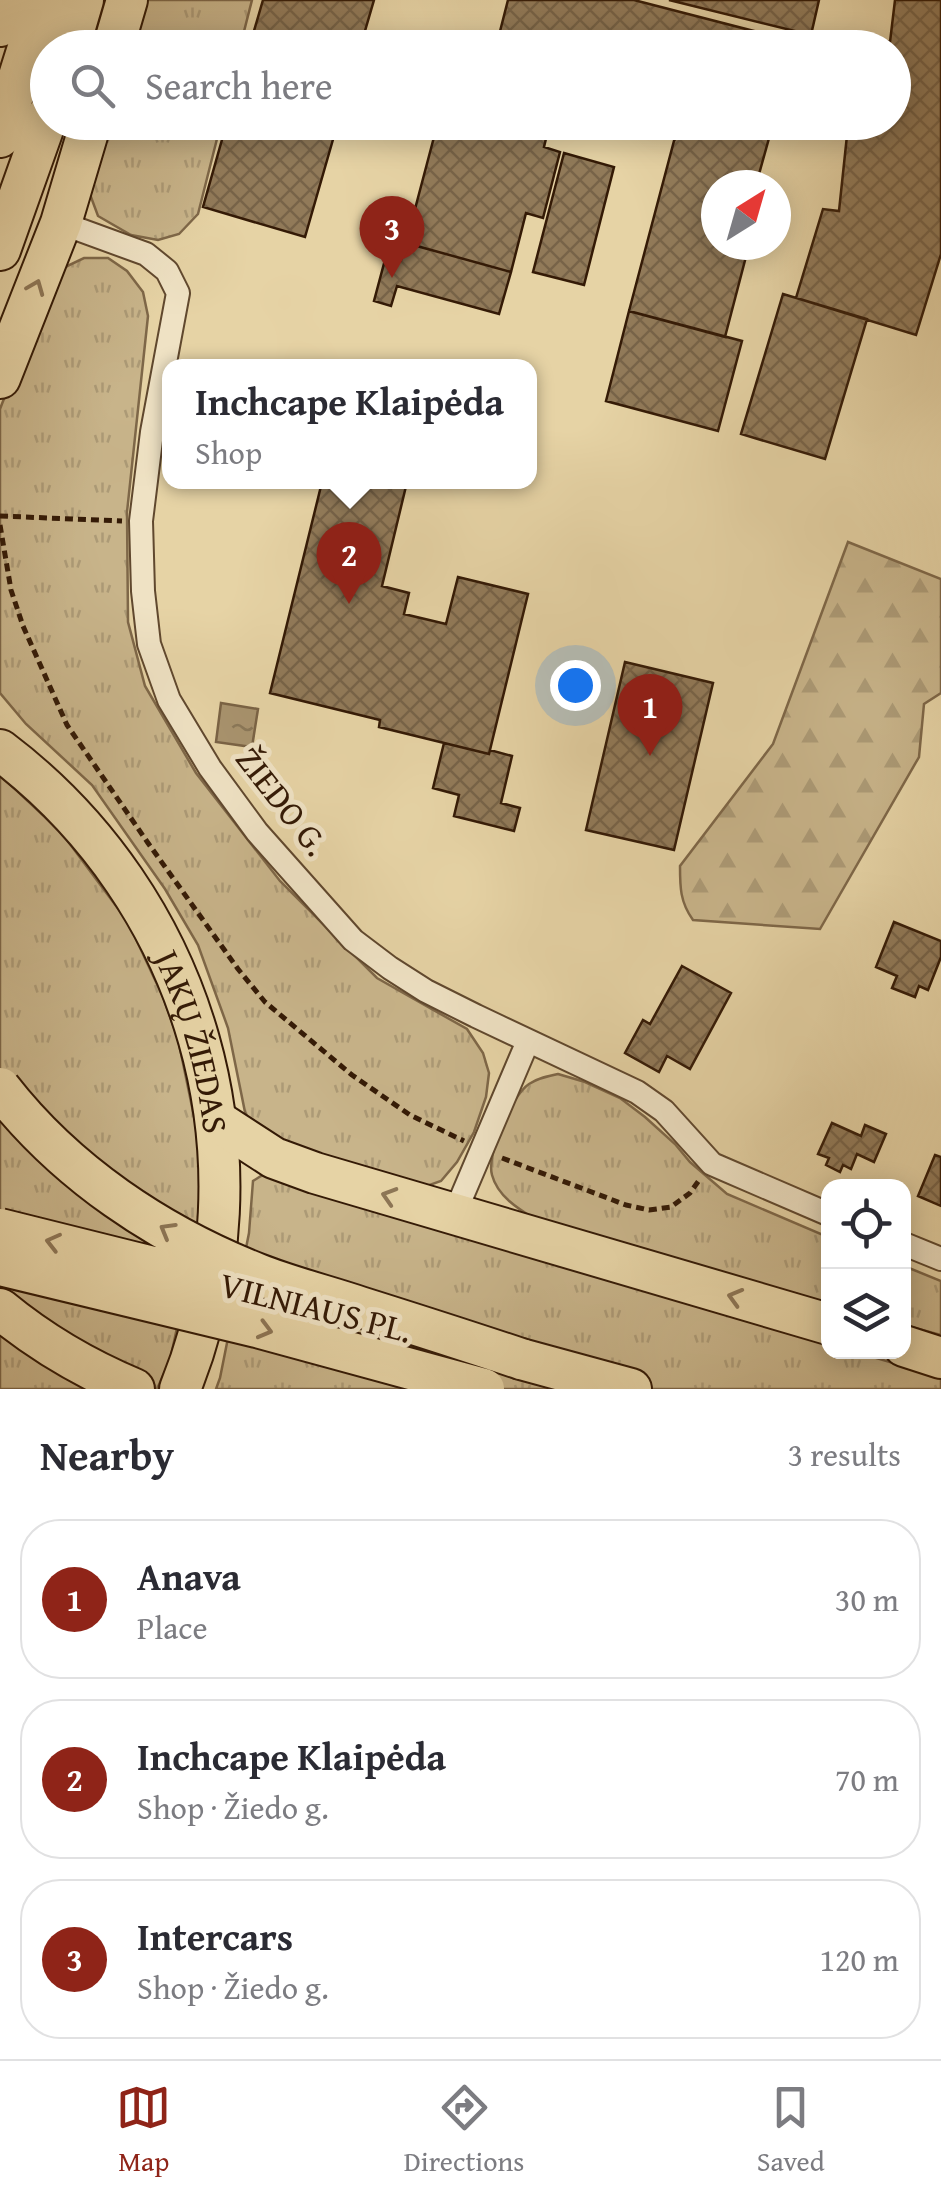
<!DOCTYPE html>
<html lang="en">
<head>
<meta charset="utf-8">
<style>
  body { margin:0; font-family:"Gentium Book Plus",serif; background:#f2f2f3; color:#2b2b33 }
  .controls { position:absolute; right:30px; bottom:30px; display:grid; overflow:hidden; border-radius:20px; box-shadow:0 5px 25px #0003 }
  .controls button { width:90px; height:90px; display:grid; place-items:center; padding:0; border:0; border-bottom:2px solid #e1e1e2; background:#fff; color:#2b2b33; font:50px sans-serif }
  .compass { position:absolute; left:701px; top:170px; width:90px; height:90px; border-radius:50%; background:#fff; box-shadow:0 5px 25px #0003; rotate:37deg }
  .you { position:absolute; left:575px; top:685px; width:35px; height:35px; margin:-25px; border:8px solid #fff; border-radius:50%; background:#1a73e8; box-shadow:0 0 0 15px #1a73e833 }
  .badge { display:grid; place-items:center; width:65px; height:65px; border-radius:50%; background:#8f2418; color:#fff; font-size:32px; font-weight:700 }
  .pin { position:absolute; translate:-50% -82px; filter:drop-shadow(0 2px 5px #0008) }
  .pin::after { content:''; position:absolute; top:52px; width:35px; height:30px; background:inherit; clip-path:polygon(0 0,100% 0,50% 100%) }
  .popup { position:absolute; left:162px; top:359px; width:375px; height:130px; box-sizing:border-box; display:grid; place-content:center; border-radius:20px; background:#fff; filter:drop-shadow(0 2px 8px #0005); font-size:32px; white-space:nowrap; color:#7c7c81 }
  .popup b { font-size:38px; color:#2b2b33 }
  .popup::after { content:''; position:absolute; left:50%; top:100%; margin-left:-20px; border:20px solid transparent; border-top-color:#fff }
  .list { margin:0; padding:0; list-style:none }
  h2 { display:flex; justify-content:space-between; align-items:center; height:130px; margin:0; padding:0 40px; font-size:42px }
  h2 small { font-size:32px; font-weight:400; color:#7c7c81 }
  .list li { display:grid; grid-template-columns:65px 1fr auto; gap:30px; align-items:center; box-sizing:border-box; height:160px; margin:0 20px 20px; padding:0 20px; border:2px solid #e1e1e2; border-radius:40px }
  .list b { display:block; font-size:38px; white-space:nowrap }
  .list p { margin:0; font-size:32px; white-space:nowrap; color:#7c7c81 }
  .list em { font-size:32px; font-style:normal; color:#7c7c81 }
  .icon { flex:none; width:55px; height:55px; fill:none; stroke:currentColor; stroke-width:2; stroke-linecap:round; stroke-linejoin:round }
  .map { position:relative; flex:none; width:941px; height:1389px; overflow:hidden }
  .search { position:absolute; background:#fff; box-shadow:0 5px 25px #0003; left:30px; right:30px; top:30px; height:110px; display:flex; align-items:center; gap:25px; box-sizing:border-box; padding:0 35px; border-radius:55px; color:#7c7c81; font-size:38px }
  .sheet { height:670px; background:#fff }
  nav { display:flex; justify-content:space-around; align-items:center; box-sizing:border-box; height:140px; border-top:2px solid #e1e1e2; background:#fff; font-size:28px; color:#7c7c81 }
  nav a { display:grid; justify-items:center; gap:5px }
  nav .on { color:#8f2418 }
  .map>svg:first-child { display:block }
  .grass { fill:url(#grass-tufts); stroke:#7e6748; stroke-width:2.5 }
  .forest { fill:url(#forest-firs); stroke:#7e6748; stroke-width:2.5 }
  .water { fill:url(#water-ripples); stroke:#7a6345; stroke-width:2.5 }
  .building { fill:url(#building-cross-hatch); stroke:#341a06; stroke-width:2.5 }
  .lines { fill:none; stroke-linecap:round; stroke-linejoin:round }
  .street-casing { stroke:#60482e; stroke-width:26 }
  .highway-casing { stroke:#341a06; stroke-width:44 }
  .path { stroke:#341a06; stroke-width:5; stroke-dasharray:8 5; stroke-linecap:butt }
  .street { stroke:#efe2c4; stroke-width:22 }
  .highway { stroke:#e6d3a5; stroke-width:40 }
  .highway-bridge-casing { stroke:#341a06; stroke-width:44; stroke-linecap:butt }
  .highway-bridge { stroke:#e6d3a5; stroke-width:40 }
  .oneway { stroke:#8d7656 }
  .labels { text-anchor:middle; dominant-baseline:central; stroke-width:10; stroke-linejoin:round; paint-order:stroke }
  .street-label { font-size:35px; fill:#341a06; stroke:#efe2c4 }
</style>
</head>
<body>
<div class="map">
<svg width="941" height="1389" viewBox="0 0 941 1389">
  <defs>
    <pattern id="grass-tufts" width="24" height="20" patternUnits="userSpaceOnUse" patternTransform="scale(2.5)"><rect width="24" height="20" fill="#c8b48a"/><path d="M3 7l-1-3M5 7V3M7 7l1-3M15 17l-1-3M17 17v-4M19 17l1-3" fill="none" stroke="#ac9a76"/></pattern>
    <pattern id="forest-firs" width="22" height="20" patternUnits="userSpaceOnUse" patternTransform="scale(2.5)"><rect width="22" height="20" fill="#c8b48a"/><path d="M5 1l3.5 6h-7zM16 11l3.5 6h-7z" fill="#ac9a76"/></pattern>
    <pattern id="water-ripples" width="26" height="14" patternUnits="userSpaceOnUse" patternTransform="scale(2.5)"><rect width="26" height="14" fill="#a9946f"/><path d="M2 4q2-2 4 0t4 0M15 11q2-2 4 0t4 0" fill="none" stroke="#8a7859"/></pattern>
    <pattern id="building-cross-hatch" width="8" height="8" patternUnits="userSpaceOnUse" patternTransform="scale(2.5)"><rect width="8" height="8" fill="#917a59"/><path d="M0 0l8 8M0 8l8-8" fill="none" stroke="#776348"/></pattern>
  </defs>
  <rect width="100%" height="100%" fill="#e6d3a5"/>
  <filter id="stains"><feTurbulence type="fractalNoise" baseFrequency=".002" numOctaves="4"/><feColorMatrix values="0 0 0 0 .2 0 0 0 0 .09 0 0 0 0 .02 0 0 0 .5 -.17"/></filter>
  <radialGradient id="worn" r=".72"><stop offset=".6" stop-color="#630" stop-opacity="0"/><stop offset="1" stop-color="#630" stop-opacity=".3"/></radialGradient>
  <path class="grass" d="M142,0H252L240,47L128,48Z
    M106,123H221L198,214L179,234L158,240L131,235L98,216L88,189Z
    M84,258H108L127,271L143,292L148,316L127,512L128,622L145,686L196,773L280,881L377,978L467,1029L483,1053L489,1073L486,1097L474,1132L457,1162L441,1181L424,1187L257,1138L245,1112L228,1028L198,945L165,889L92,785L26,724L0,693V409L48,285L63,268Z
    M0,775L61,832L128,922L163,997L178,1039L197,1131L204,1204L170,1360L157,1389H0Z
    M558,1074L585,1082L620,1098L645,1117L675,1144L690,1162L727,1194L828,1237V1305L541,1223C522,1211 498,1198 492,1175C486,1154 512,1095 529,1084C538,1078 548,1076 558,1074Z
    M267,1175L828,1343V1352H856L941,1377V1389H216L220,1378L249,1233L253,1181L261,1176Z
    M904,1266L941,1281V1335L904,1325Z"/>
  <path class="forest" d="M848,542L941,579V693L924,704L919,757L820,929L693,920C680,902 680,887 680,866L773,744Z"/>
  <path class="water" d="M221,703L258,709L252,747L216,742Z"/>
  <path class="building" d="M263,0H374L360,48H249Z
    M508,0H634L804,44L803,48H516L497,43Z
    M669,0H819L811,35Z
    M895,0H941V254L916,335L796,298L823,209L839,211L848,126L865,128L866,122H894V48H875L876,40L890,42Z
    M227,122H338L305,237L203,207Z
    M438,122H550L544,147L560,152L543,218L526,213L511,272L406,243Z
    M648,122H679L675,139L645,131Z
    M679,122H739L771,131L756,185H716V245H749L725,337L629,311Z
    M564,153L614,167L584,285L533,272Z
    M406,243L511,272L499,314L397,286L391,306L374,301L386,256L401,260Z
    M783,294L867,319L825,459L741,434Z
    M629,311L742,341L718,431L606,401Z
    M322,482H407L382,586L409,593L404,614L446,624L458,577L528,594L489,754L379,727L380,720L270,693Z
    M625,662L713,683L674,850L586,830Z
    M444,743L489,754L490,750L512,756L501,803L520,808L514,831L454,816L459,795L433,788Z
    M894,922L941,941V957L928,990L919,986L915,997L892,988L897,976L876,967Z
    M682,966L731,993L690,1069L667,1056L659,1072L625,1053L643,1020L650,1024Z
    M832,1123L861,1136L865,1125L886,1134L874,1162L857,1154L851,1169L843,1165L840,1172L826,1165L829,1158L818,1154Z
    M935,1155L941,1157V1206L918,1196Z"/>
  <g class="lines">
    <g class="street-casing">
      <path id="street" d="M61,223L146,254L167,271L178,293L152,432L141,521L143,591L149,644L169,700L210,768L257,832L353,940L390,968L426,991L476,1016L637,1092L664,1111L712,1164L828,1214
        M454,1215L528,1041
        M904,1244L941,1259"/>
    </g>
    <g class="highway-casing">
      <g id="highway">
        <path d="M0,26L8,0"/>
        <path d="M69,48L83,0"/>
        <path d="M113,48L127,0"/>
        <path d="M0,137L43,0"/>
        <path d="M0,250L48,115"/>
        <path d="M0,378L61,223L91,122"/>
        <path id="s1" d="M0,750C197,899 273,1159 180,1389"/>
        <path d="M217,1121L274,1158L315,1173L828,1324"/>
        <path d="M0,1309C40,1342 86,1369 134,1389"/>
        <path d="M904,1346L941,1358"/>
        <path d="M521,1359L631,1389"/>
      </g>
    </g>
    <path class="path" d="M0,516L122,521
      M0,525L11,590L23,626L67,725L148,843L238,969L265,1002L352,1075L410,1115L464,1141
      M502,1158L626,1205L649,1210L671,1207L690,1193L700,1179"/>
    <use href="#street" class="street"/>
    <use href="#highway" class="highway"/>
    <g class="highway-bridge-casing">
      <path id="highway-bridge" d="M0,1088C66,1173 159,1235 258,1274C291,1287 327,1296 360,1307C414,1324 467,1341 521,1359
        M0,1229L245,1290
        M0,1265L257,1327L484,1389"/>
    </g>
    <use href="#highway-bridge" class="highway-bridge"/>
  </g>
  <defs><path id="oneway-chevron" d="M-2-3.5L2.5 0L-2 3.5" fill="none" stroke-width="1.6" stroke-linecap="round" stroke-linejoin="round" transform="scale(2.5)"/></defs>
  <g class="oneway">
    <use href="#oneway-chevron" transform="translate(36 287) rotate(-68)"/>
    <use href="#oneway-chevron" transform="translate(389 1196) rotate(-163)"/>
    <use href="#oneway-chevron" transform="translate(167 1230) rotate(-150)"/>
    <use href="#oneway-chevron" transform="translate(53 1242) rotate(-166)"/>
    <use href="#oneway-chevron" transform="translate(735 1297) rotate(-164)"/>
    <use href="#oneway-chevron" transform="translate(265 1330) rotate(15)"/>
  </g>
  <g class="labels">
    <g class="street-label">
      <text transform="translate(283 801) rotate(52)">ŽIEDO G.</text>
      <text stroke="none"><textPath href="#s1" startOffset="358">JAKŲ ŽIEDAS</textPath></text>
      <text transform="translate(316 1307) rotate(14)">VILNIAUS PL.</text>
    </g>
  </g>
  <rect width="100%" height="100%" filter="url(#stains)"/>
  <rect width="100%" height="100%" fill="url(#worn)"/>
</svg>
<div class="controls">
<button><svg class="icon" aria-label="locate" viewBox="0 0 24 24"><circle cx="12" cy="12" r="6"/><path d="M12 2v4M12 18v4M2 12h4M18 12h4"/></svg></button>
<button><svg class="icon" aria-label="layers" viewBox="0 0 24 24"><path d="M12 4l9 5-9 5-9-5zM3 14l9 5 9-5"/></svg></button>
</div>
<svg class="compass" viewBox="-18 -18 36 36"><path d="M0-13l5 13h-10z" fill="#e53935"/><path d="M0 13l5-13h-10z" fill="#7c7c81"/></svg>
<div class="you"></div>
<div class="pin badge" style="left:650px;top:756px">1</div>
<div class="pin badge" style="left:349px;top:604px">2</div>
<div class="popup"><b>Inchcape Klaipėda</b>Shop</div>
<div class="pin badge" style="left:392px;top:278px">3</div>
<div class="search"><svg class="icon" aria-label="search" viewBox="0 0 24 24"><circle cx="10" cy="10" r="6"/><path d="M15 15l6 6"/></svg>Search here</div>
</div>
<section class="sheet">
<h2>Nearby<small>3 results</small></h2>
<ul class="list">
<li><span class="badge">1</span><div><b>Anava</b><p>Place</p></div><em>30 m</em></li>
<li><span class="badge">2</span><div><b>Inchcape Klaipėda</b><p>Shop · Žiedo g.</p></div><em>70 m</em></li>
<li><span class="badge">3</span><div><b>Intercars</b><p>Shop · Žiedo g.</p></div><em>120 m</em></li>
</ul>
</section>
<nav>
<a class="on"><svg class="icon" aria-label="map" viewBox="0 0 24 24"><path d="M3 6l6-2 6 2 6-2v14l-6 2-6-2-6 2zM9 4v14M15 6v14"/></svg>Map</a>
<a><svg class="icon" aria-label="directions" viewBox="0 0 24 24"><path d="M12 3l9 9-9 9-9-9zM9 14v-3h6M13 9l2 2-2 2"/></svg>Directions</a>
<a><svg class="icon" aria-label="saved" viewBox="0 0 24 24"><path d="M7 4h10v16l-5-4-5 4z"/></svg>Saved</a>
</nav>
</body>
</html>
